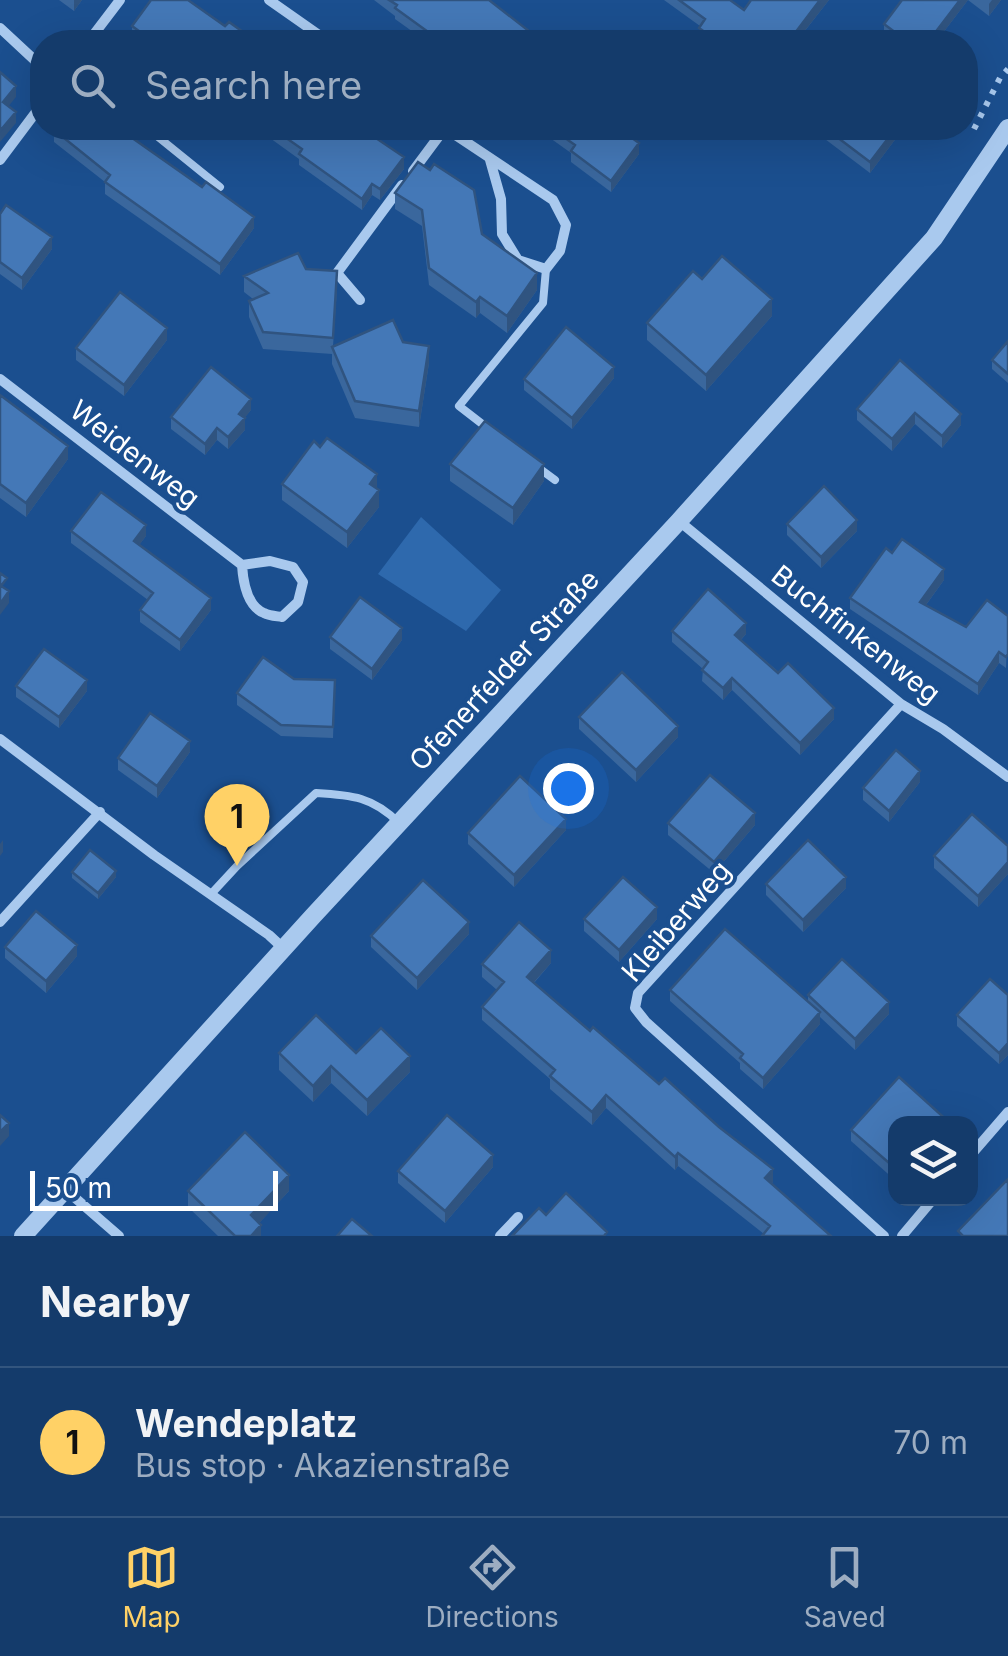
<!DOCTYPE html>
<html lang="en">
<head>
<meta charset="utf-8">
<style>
  body { margin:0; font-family:Inter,sans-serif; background:#1d4271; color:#f1f3f6 }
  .controls { position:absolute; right:30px; bottom:30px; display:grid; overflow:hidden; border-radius:20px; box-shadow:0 10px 40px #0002 }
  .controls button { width:90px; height:90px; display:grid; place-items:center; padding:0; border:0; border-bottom:2px solid #33557e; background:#143b6b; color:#f1f3f6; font:50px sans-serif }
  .scale { position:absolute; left:30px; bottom:25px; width:248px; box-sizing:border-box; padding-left:10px; border:5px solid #fff; border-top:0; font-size:28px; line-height:35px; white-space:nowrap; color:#fff; -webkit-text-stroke:8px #1b4f8f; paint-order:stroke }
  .you { position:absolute; left:568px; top:788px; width:35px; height:35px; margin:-25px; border:8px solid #fff; border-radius:50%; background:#1a73e8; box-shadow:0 0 0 15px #1a73e833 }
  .badge { display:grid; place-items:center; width:65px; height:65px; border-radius:50%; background:#ffd166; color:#111; font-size:32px; font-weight:700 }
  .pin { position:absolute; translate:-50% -82px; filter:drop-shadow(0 2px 5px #0008) }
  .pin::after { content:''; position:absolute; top:52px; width:35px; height:30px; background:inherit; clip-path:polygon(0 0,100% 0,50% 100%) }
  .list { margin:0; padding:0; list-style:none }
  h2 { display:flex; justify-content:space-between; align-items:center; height:130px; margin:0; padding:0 40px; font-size:42px }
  h2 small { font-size:32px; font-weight:400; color:#9dadc1 }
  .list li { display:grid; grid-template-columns:65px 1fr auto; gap:30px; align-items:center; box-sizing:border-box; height:150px; padding:0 40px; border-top:2px solid #33557e }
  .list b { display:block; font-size:38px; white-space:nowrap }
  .list p { margin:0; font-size:32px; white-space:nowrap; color:#9dadc1 }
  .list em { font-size:32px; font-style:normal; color:#9dadc1 }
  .icon { flex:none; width:55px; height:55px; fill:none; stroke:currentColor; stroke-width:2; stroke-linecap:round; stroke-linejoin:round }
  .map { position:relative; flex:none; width:1008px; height:1236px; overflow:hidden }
  .search { position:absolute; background:#143b6b; box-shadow:0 10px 40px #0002; left:30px; right:30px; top:30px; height:110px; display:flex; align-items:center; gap:25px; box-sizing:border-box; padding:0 35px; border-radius:40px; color:#9dadc1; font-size:38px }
  .sheet { height:280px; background:#143b6b }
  nav { display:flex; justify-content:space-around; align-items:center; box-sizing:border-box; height:140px; border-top:2px solid #33557e; background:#143b6b; font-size:28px; color:#9dadc1 }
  nav a { display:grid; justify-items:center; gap:5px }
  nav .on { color:#ffd166 }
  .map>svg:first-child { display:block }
  .green { fill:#2e69ad }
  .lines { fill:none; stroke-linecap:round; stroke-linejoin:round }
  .path { stroke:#a9c9ee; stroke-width:6; stroke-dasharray:5 8; stroke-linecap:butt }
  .service { stroke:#a9c9ee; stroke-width:8 }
  .minor { stroke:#a9c9ee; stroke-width:10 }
  .tertiary { stroke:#a9c9ee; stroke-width:18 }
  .wall { fill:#3a679d }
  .shaded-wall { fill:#305480 }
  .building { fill:#4478b7; stroke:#305480; stroke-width:2.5 }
  .labels { text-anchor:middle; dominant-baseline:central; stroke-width:8; stroke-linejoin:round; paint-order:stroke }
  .street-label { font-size:28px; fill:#fff; stroke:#1b4f8f }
</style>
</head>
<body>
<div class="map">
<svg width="1008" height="1236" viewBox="0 0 1008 1236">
  <rect width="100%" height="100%" fill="#1b4f8f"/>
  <path class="green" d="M421,517L501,590L466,631L378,574Z"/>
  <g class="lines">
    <path class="path" d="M974,129L1000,78L1008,69"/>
    <path class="service" d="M147,128L220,187
      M490,430L459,406L543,303L546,269
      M536,466L555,480
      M212,893L237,866L316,793C352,795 373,797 399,823"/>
    <path class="minor" d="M269,0L329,42
      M0,28L42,67
      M88,42L120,0
      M445,128L553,200L566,225L560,251L546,269L518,260L502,234L501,199L490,160
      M0,160L42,104
      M413,171L445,128
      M360,300L337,273L402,185
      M0,379L242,565L270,561L293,567L303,582L298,602L282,617C276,616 270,616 264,613C247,606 243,581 242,565
      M679,521L901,704L943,729L1008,777
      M0,739L154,855L269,935L284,949
      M0,922L100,812
      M970,1156L1008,1112
      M66,1190L119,1236
      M500,1236L518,1217
      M884,1236L646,1022L635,1008L638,993L901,704
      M902,1236L934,1198"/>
    <path class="tertiary" d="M23,1236L313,916L679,521L934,238L1008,128"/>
  </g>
  <path class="wall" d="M59,0H82L74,11Z
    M374,0H489L543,42H427L395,19V16Z
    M664,0H730L744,10L751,0H829L797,41L799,42H704L699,39L700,26Z
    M902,0H1001L989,16L968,0L936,42H893L884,36V24Z
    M132,26L250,42H139L132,38Z
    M126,128L124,131L254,228L220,275L105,194V182L54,142V130Z
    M256,128H361L404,169L380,200L372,195L362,210L299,165V159Z
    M536,128H618L639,154L611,192L571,162V153Z
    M817,128H897V137L870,173L817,133Z
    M395,193L482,234L537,290L507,333L480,313L476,318L429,285L422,226L395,209Z
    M0,214L52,249L22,290L0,274Z
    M306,269L337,288L333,346L403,342L429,363L419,427L355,418L332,364V354L263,349L249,317V301L253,299L244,292V276Z
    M702,279L772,316L706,391L647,340V323Z
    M167,340L124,396L76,360V348Z
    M1008,341V383L992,369V360Z
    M900,360L961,425L942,448L915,424L892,451L857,420V409Z
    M614,378L572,429L524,390V379Z
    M0,395L68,459L26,517L0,498Z
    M251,410L244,418L245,430L228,449L217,440L205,455L171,429V417Z
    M450,464L544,481L513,525L450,481Z
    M282,484L377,489L379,507L347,548L282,500Z
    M787,524L857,531L821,568L787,535Z
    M71,531L146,536L139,545L211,610L180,651L140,622V610L148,600L71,543Z
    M892,553L944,580L926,605L966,627L1008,616L1006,668L999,663L978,695L850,609V598Z
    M672,631L746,634L741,640L834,719L800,755L732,690L723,700L702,681L703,669L672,642Z
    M330,637L402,640L372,680L330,649Z
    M335,680L333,738L281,736L237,705V693Z
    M16,686L87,691L59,728L16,697Z
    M579,717L678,737L636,782L579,729Z
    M190,752L157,798L118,770V758Z
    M920,782L889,822L863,800V788Z
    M668,823L755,825L714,873L668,835Z
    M566,830L514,887L468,844V833Z
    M1008,846V874L978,907L934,868V856Z
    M72,872L116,877L98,899L72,878Z
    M766,884L846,888L803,932L766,895Z
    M584,919H657L619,962L584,931Z
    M469,934L417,990L371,947V936Z
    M5,947L77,956L46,993L5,958Z
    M551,963L534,983L590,1031L773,1182L771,1184L831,1236L764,1234L678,1166L675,1170L606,1108L592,1125L550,1089V1079L482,1020V1007L497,990L482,977V964Z
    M670,990L808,1002V995L889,1014L855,1050L820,1017V1024L763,1089L740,1069V1063L670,1001Z
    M1008,995V1055L999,1064L957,1026V1015Z
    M279,1053L410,1072L367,1116L331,1083L313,1102L279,1070Z
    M896,1124V1181L851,1141V1130Z
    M493,1167L445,1223L398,1183V1171Z
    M188,1191H289L259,1223L261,1236H218L188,1207Z"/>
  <path class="shaded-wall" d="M74,0H82L74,11Z
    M820,0H829L796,42L792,37Z
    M960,0H968L936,42H928Z
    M992,0H1001L989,16V4Z
    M16,86V97L3,113V102Z
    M16,112V123L0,142V131Z
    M896,128H897V137L870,173V162Z
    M639,143V154L611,192V181Z
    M404,157V169L380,200V189Z
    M372,184V195L362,210V199Z
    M254,217V228L220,275V264Z
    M52,237V249L22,290V278Z
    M537,273V290L507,333V316Z
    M480,297V313L476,318V302Z
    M772,299V316L706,391V375Z
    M167,328V340L124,396V385Z
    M429,346V363L419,427V411Z
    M614,367V378L572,429V418Z
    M251,399V410L239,425V414Z
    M915,413V424L892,451V439Z
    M961,414V425L942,448V436Z
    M245,418V430L228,449V437Z
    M217,428V440L205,455V444Z
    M68,446V459L26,517V503Z
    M544,464V481L513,525V508Z
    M377,474V491L370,484Z
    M379,490V507L347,548V532Z
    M857,520V531L821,568V557Z
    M146,525V536L134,552V541Z
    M944,569V580L920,613V602Z
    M9,591V603L0,615V604Z
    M211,598V610L180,651V640Z
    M746,623V634L735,646V635Z
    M402,628V640L372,680V669Z
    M999,652V663L978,695V684Z
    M732,678V690L723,700V688Z
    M87,680V691L59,728V717Z
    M834,708V719L800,755V743Z
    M678,726V737L636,782V770Z
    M190,741V752L157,798V786Z
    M920,771V782L889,822V811Z
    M755,813V825L714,873V862Z
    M566,819V830L514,887V875Z
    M3,840V852L0,856V844Z
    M1008,862V874L978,907V896Z
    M116,871V877L98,899V893Z
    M846,877V888L803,932V920Z
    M657,907V919L619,962V950Z
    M469,922V934L417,990V978Z
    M77,945V956L46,993V981Z
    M551,950V963L527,990V977Z
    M889,1002V1014L855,1050V1039Z
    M820,1012V1024L763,1089V1078Z
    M1008,1043V1055L999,1064V1053Z
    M410,1056V1072L367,1116V1100Z
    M331,1066V1083L313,1102V1086Z
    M606,1095V1108L592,1125V1112Z
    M9,1123V1136L0,1146V1132Z
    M678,1153V1166L675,1170V1157Z
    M493,1155V1167L445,1223V1211Z
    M773,1169V1182L765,1191V1178Z
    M289,1175V1191L251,1232V1215Z
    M261,1225V1236H251Z"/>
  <path class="building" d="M151,0H188L225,26L229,22L250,37L248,42H154L132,26Z
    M389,0H489L543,42H442L395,8L397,5Z
    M679,0H730L744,10L751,0H820L792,37L799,42H719L699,28L705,19Z
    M902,0H960L928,42H908L884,24Z
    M0,72L16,86L3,102L16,112L0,131Z
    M56,128H118L202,187L206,182L254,217L220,264L105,182L110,175L54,130Z
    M272,128H361L404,157L380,189L372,184L362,199L299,154L302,149Z
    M551,128H618L639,143L611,181L571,151L575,145Z
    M825,128H896L870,162Z
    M418,162L430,170L434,164L474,190L482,234L537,273L507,316L480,297L476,302L429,268L422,210L395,193Z
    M6,205L52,237L22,278L0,262V214Z
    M298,253L306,269L337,271L333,338L263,332L249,301L268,293L244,276Z
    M722,256L772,299L706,375L647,323L693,271L702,279Z
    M120,292L167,328L124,385L76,348Z
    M393,320L403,342L429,346L419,411L355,401L332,347Z
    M566,327L614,367L572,418L524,379Z
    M1008,341V374L992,360Z
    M900,360L961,414L942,436L915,413L892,439L857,409Z
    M211,367L251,399L239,414L245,418L228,437L217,428L205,444L171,417Z
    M0,395L68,446L26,503L0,484Z
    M485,421L544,464L513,508L450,464Z
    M327,438L377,474L370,484L379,490L347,532L282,484L314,441L320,447Z
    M824,486L857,520L821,557L787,524Z
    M101,492L146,525L134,541L211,598L180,640L140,610L153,593L71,531Z
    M902,539L944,569L920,602L966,627L987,600L1008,616V654L1006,657L999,652L978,684L850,598L886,548L892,553Z
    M0,573L7,578L1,586L9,591L0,604Z
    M708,589L746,623L735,635L778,673L788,663L834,708L800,743L732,678L723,688L702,670L708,662L672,631Z
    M360,597L402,628L372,669L330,637Z
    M44,649L87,680L59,717L16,686Z
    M263,657L294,679L335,680L333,727L281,725L237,693Z
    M622,672L678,726L636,770L579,717Z
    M150,713L190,741L157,786L118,758Z
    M896,750L920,771L889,811L863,788Z
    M710,775L755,813L714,862L668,823Z
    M520,776L566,819L514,875L468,833Z
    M972,814L1008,846V862L978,896L934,856Z
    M808,840L846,877L803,920L766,884Z
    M90,850L116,871L98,893L72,872Z
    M623,877L657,907L619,950L584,919Z
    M423,880L469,922L417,978L371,936Z
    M36,911L77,945L46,981L5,947Z
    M519,922L551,950L527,977L590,1031L593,1027L659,1084L665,1078L719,1127L773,1169L765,1178L831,1236H762L770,1226L678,1153L675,1157L606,1095L592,1112L550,1076L555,1070L482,1007L504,982L482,964Z
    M725,929L820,1012L763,1078L740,1058L743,1054L670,990Z
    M842,959L889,1002L855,1039L808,995Z
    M990,979L1008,995V1043L999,1053L957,1015Z
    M316,1015L356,1053L381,1028L410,1056L367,1100L331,1066L313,1086L279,1053Z
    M899,1077L950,1123L896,1124V1169L851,1130Z
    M0,1115L9,1123L0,1132Z
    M447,1115L493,1155L445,1211L398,1171Z
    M245,1132L289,1175L251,1215L261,1225L251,1236H235L188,1191Z
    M1008,1179V1236H963L958,1231Z
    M566,1193L607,1232L604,1236H512L539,1208L546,1215Z
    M352,1219L372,1236H337Z"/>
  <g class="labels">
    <g class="street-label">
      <text transform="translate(135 454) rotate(38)">Weidenweg</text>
      <text transform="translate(856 634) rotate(38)">Buchfinkenweg</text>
      <text transform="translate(504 670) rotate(-47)">Ofenerfelder Straße</text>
      <text transform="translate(676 921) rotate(-49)">Kleiberweg</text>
    </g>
  </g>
</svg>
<div class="controls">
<button><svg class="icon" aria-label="layers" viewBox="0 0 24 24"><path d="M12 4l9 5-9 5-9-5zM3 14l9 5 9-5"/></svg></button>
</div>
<div class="scale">50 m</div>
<div class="you"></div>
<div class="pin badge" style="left:237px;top:866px">1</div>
<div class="search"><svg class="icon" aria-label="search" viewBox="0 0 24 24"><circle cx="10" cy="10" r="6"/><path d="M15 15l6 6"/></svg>Search here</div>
</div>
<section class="sheet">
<h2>Nearby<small></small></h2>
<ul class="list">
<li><span class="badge">1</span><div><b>Wendeplatz</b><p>Bus stop · Akazienstraße</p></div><em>70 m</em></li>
</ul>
</section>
<nav>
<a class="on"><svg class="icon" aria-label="map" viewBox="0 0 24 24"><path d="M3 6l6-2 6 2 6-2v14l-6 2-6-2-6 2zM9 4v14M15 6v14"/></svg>Map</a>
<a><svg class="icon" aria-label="directions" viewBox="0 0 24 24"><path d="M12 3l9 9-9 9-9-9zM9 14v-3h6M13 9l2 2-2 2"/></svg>Directions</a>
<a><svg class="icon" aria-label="saved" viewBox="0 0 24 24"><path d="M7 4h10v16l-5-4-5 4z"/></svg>Saved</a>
</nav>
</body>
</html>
